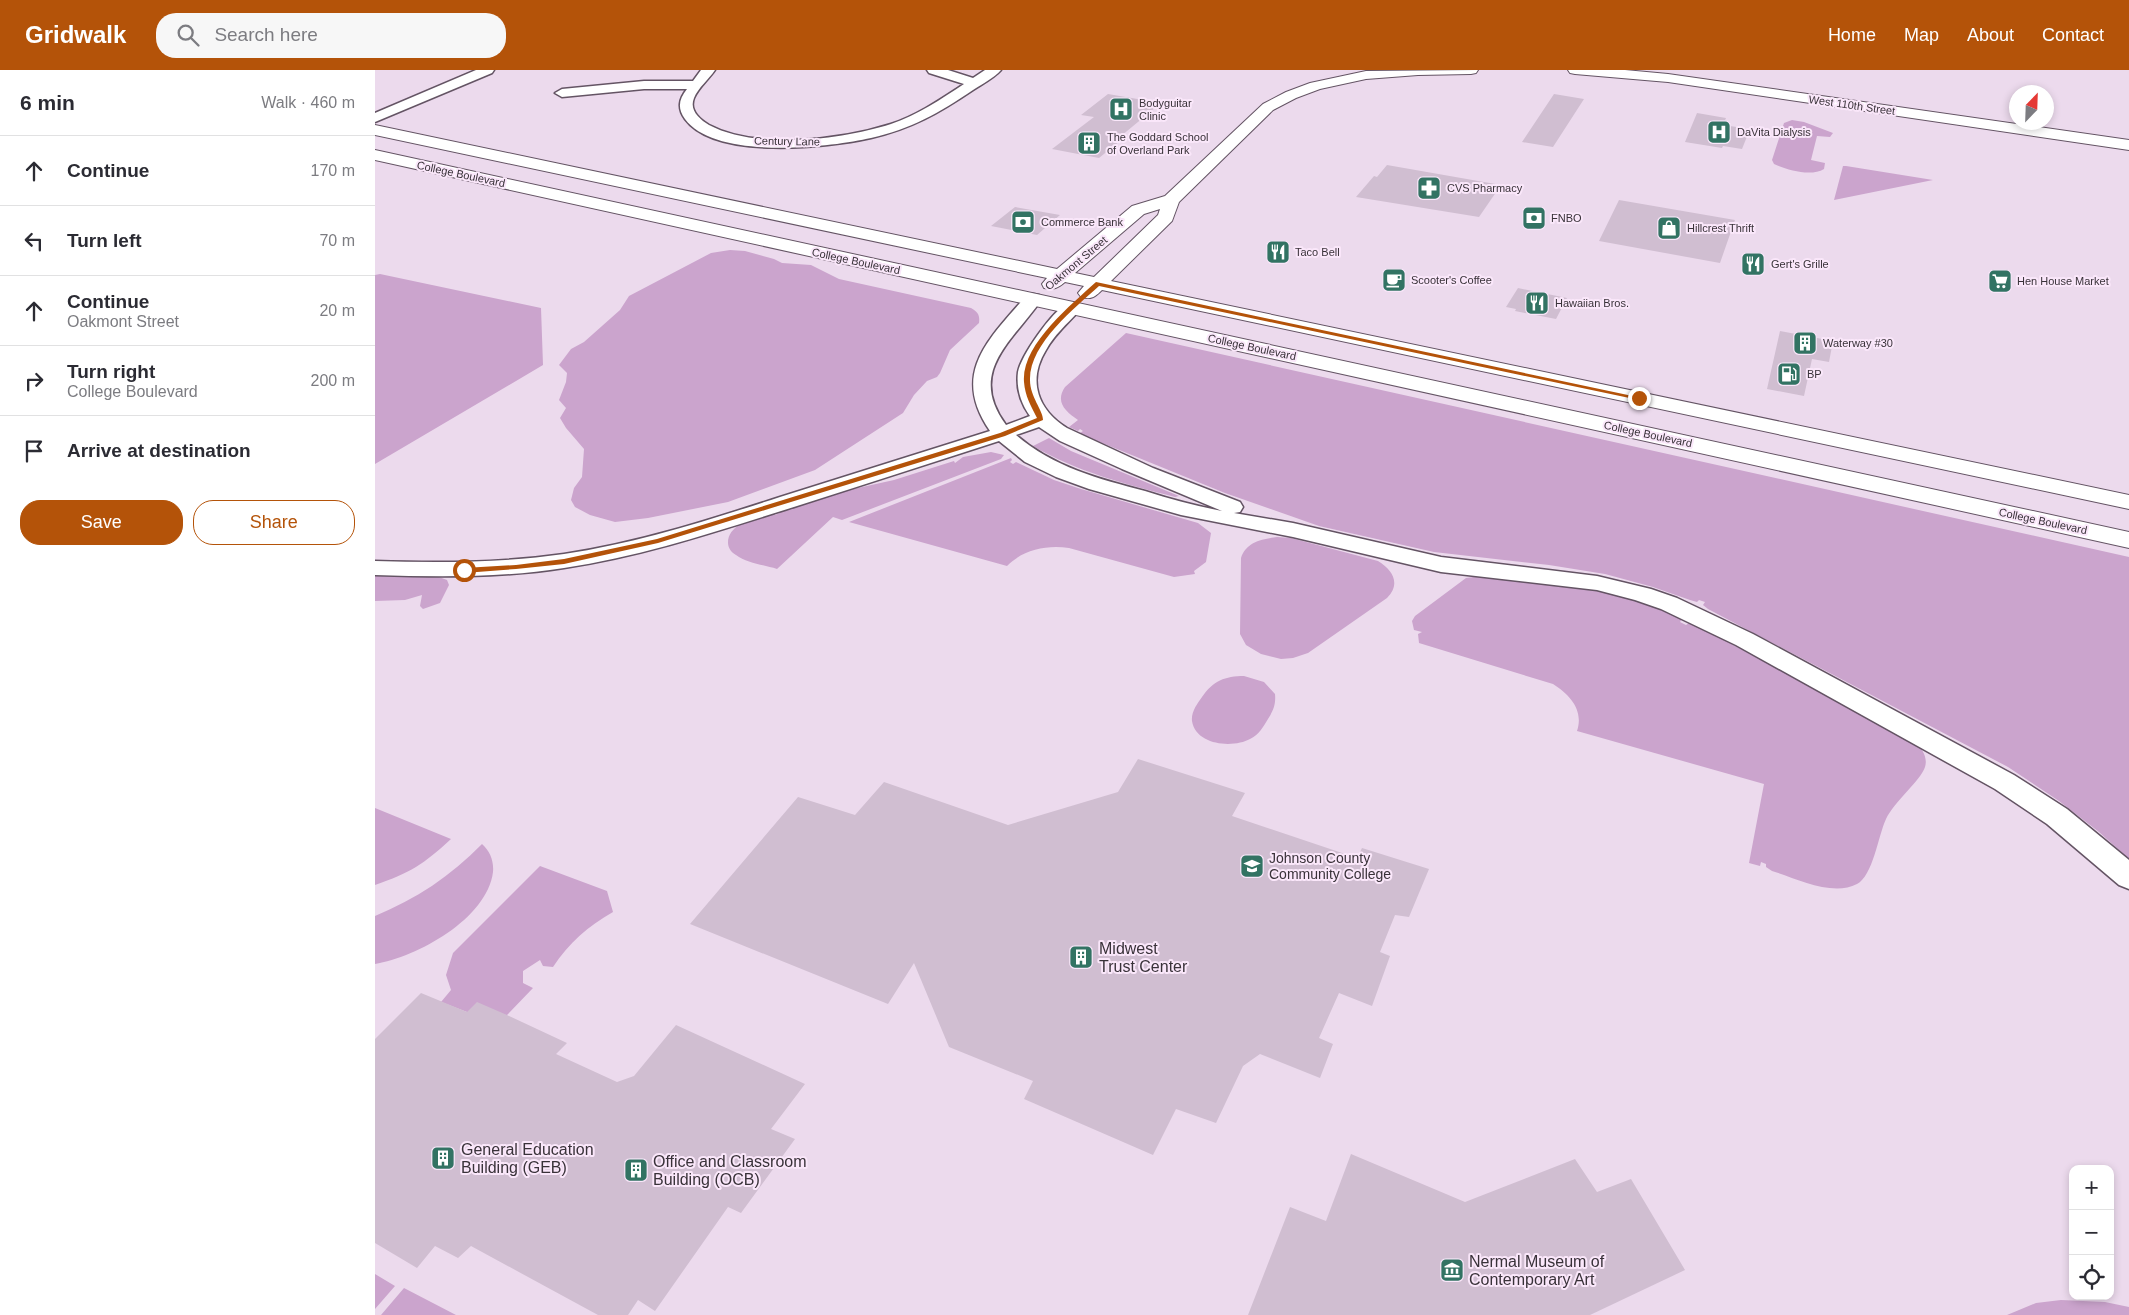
<!DOCTYPE html>
<html lang="en">
<head>
<meta charset="utf-8">
<style>
  body { margin:0; font-family:Helvetica,sans-serif; background:#f7f7f7; color:#2b2b33 }
  .controls { position:absolute; right:15px; bottom:15px; display:grid; overflow:hidden; border-radius:10px; box-shadow:0 2px 8px #0003 }
  .controls button { width:45px; height:45px; display:grid; place-items:center; padding:0; border:0; border-bottom:1px solid #e1e1e2; background:#fff; color:#2b2b33; font:25px sans-serif }
  .compass { position:absolute; left:1634px; top:15px; width:45px; height:45px; border-radius:50%; background:#fff; box-shadow:0 2px 8px #0003; rotate:23deg }
  .stop { position:absolute; width:15px; height:15px; margin:-11px; border:4px solid #b45309; border-radius:50%; background:#fff }
  .stop.end { background:#b45309; border-color:#fff; box-shadow:0 1px 5px #0008 }
  .list { margin:0; padding:0; list-style:none }
  h2 { display:flex; justify-content:space-between; align-items:center; height:65px; margin:0; padding:0 20px; font-size:21px }
  h2 small { font-size:16px; font-weight:400; color:#7c7c81 }
  .list li { display:grid; grid-template-columns:32px 1fr auto; gap:15px; align-items:center; box-sizing:border-box; height:70px; padding:0 20px; border-top:1px solid #e1e1e2 }
  .list b { display:block; font-size:19px; white-space:nowrap }
  .list p { margin:0; font-size:16px; white-space:nowrap; color:#7c7c81 }
  .list em { font-size:16px; font-style:normal; color:#7c7c81 }
  .actions { display:flex; gap:10px; padding:15px 20px }
  .actions a { flex:1; padding:11px 0; border:1px solid #b45309; border-radius:20px; text-align:center; font-size:18px; color:#b45309 }
  .actions .main { background:#b45309; color:#fff }
  .icon { flex:none; width:28px; height:28px; fill:none; stroke:currentColor; stroke-width:2; stroke-linecap:round; stroke-linejoin:round }
  .map { position:relative; flex:none; width:1754px; height:1245px; overflow:hidden }
  header { display:flex; align-items:center; gap:30px; box-sizing:border-box; height:70px; padding:0 25px; background:#b45309; color:#fff }
  header strong { font-size:24px }
  nav { display:flex; gap:28px; margin-inline-start:auto; font-size:18px }
  .search { width:350px; height:45px; background:#f7f7f7; display:flex; align-items:center; gap:12px; box-sizing:border-box; padding:0 18px; border-radius:20px; color:#7c7c81; font-size:19px }
  main { display:flex }
  aside { flex:1; background:#fff }
  .map>svg:first-child { display:block }
  .green { fill:#cba4cd }
  .building { fill:#d0bed1 }
  .lines { fill:none; stroke-linecap:round; stroke-linejoin:round }
  .street-casing { stroke:#645464; stroke-width:3 }
  .secondary-casing { stroke:#645464; stroke-width:2 }
  .street { fill:#fff; fill-rule:evenodd }
  .secondary { fill:#fff; fill-rule:evenodd }
  .route { fill:#b45309 }
  .labels { text-anchor:middle; dominant-baseline:central; stroke-width:4; stroke-linejoin:round; paint-order:stroke }
  .far-poi-label { font-size:11px; fill:#393239; stroke:#fae7fa; text-anchor:start }
  .far-street-label { font-size:11px; fill:#393239; stroke:#fae7fa }
  .poi-label { font-size:14px; fill:#393239; stroke:#fae7fa; text-anchor:start }
  .near-poi-label { font-size:16px; fill:#393239; stroke:#fae7fa; text-anchor:start }
</style>
</head>
<body>
<header>
<strong>Gridwalk</strong>
<div class="search"><svg class="icon" aria-label="search" viewBox="0 0 24 24"><circle cx="10" cy="10" r="6"/><path d="M15 15l6 6"/></svg>Search here</div>
<nav><a>Home</a><a>Map</a><a>About</a><a>Contact</a></nav>
</header>
<main>
<aside>
<h2>6 min<small>Walk · 460 m</small></h2>
<ul class="list">
<li><svg class="icon" aria-label="ahead" viewBox="0 0 24 24"><path d="M12 20V5M6 11l6-6 6 6"/></svg><div><b>Continue</b></div><em>170 m</em></li>
<li><svg class="icon" aria-label="left" viewBox="0 0 24 24"><path d="M17 20v-9H6M10 6l-5 5 5 5"/></svg><div><b>Turn left</b></div><em>70 m</em></li>
<li><svg class="icon" aria-label="ahead" viewBox="0 0 24 24"><path d="M12 20V5M6 11l6-6 6 6"/></svg><div><b>Continue</b><p>Oakmont Street</p></div><em>20 m</em></li>
<li><svg class="icon" aria-label="right" viewBox="0 0 24 24"><path d="M7 20v-9h11M14 6l5 5-5 5"/></svg><div><b>Turn right</b><p>College Boulevard</p></div><em>200 m</em></li>
<li><svg class="icon" aria-label="arrive" viewBox="0 0 24 24"><path d="M6 21V4h12l-3 4 3 4H6"/></svg><div><b>Arrive at destination</b></div></li>
</ul>
<div class="actions"><a class="main">Save</a><a>Share</a></div>
</aside>
<div class="map">
<svg width="1754" height="1245" viewBox="0 0 1754 1245">
  <rect width="100%" height="100%" fill="#ecdaed"/>
  <path class="green" d="M1417,50L1429,52L1458,63L1455,67L1442,66L1436,90L1450,93L1449,99C1436,107 1412,100 1399,94L1397,90L1409,53Z
    M1468,96H1471L1558,110L1459,130Z
    M355,180L370,181L399,189L407,193L436,195L464,209L596,238C603,242 605,245 604,253L575,280L565,303L562,307L552,311L539,325L528,343L440,400L353,432L273,448L240,452L215,445L200,437L196,430L199,418L207,407L209,379L191,358L185,348L191,338L184,330L191,312L192,303L184,295L196,279L209,272L245,240L254,226L336,183Z
    M5,204L166,238L168,295L0,394V205Z
    M751,263L1754,487V789L1724,762L1684,731L1633,697L1333,539L1328,535L1330,532L1324,530L1322,532L1315,530L1278,517L1230,504L1174,495L1059,482L944,456L850,423L710,366L705,363L708,361L705,359L703,361L694,357L703,350C690,341 680,332 690,317Z
    M674,368L696,381L804,426L800,427C751,414 702,402 658,376Z
    M616,382L629,385L626,389L467,450L458,447L402,499C389,495 372,493 361,485C357,483 353,478 353,473C353,452 385,447 399,442L400,445L405,443L404,441L451,425L519,410L579,391L580,393L588,387Z
    M636,388L637,390L635,392L638,394L641,392L679,410L706,419L823,453L836,463L831,492L819,501L820,504L799,507L694,478C672,475 649,479 632,496L474,452Z
    M902,467L916,468L1003,491C1018,500 1026,514 1012,528L933,583L918,588L906,589L886,584L871,575L865,564L866,488C871,472 887,469 902,467Z
    M0,505L64,507L72,510L74,515L65,533L48,539L45,536L47,525L30,530L0,531Z
    M1106,506C1165,513 1256,518 1307,549L1305,552L1311,555L1314,553L1319,554L1541,673C1547,679 1553,687 1550,697C1546,710 1519,732 1511,749C1503,766 1498,806 1482,814C1457,827 1421,808 1397,801L1391,797V794L1386,792L1385,796L1374,793L1389,714L1202,661C1209,640 1195,625 1178,614L1044,573L1043,564L1047,562L1039,560L1037,551L1040,546L1091,508Z
    M869,606L889,612L900,624C901,635 898,641 893,649C888,657 884,665 875,669C859,678 821,676 817,651C816,642 822,634 827,627C838,611 850,606 869,606Z
    M0,738L76,769C49,794 35,803 0,815Z
    M107,774C115,781 119,791 118,802C112,849 42,887 0,894V846C41,829 76,806 107,774Z
    M165,796L232,821L238,842C213,856 194,873 178,897L168,896L165,890L148,901V913L158,918L132,945L92,942L66,932L76,920L71,905L78,883Z
    M0,1204L20,1216L0,1239Z
    M29,1218L81,1245H6Z
    M1686,1230L1730,1232L1754,1237V1245H1632L1661,1233Z"/>
  <path class="building" d="M733,24L786,33L746,66L750,67L724,88L677,79L719,47L706,45Z
    M1179,24L1209,29L1178,77L1147,72Z
    M1322,43L1351,48L1348,55L1375,59L1367,79L1348,76L1347,78L1310,72Z
    M1012,95L1126,115L1104,147L981,127L999,106L1002,107Z
    M1244,130L1360,150L1345,193L1224,171Z
    M640,137L685,145L662,165L616,156Z
    M1143,218L1192,228L1181,249L1140,241L1141,239L1131,237Z
    M1405,261L1458,271L1454,292L1437,289L1429,326L1392,319Z
    M763,689L870,723L857,746L982,788L987,778L1054,799L1034,847L1020,845L1005,882L1015,886L997,936L964,923L944,968L958,974L945,1008L885,984L868,996L841,1053L801,1039L778,1085L649,1029L658,1011L574,977L539,893L513,934L315,854L423,727L480,745L509,712L633,755L743,722Z
    M46,923L92,942L102,932L132,945L192,973L181,984L242,1012L259,1006L301,955L430,1014L396,1059L420,1069L366,1143L353,1137L280,1241L263,1230L253,1245H223L96,1176L83,1188L60,1176L42,1198L0,1173V969Z
    M976,1084L1090,1132L1200,1089L1222,1122L1256,1109L1310,1200L1215,1245H873L915,1137L951,1151Z"/>
  <g class="lines">
    <g class="street-casing">
      <path id="street" d="M101,0H119L117,3L0,52V43Z
        M326,0H340C334,9 323,18 319,28C314,40 324,49 334,55C381,80 466,70 516,54C543,45 566,29 589,14L554,3L552,0H573L598,8L610,0H626C619,8 607,14 598,20C564,43 536,59 496,68C452,78 340,90 310,49C302,38 304,29 312,19H269L187,27L180,23L187,19L269,11H318Z
        M658,224L664,225L667,229C639,270 591,301 631,355L655,346C646,334 641,318 643,302C646,286 677,241 692,234C696,232 699,233 703,234L706,238L703,242C692,254 679,265 671,280C652,311 663,340 692,358L778,398L865,432L868,437L865,442L859,443L918,453L1066,487L1222,506L1276,519L1302,528L1378,564L1639,705L1692,739L1754,790V819L1744,815L1672,754L1620,719L1361,575L1286,539L1260,530L1222,520L1066,502L918,467L806,445L714,419L681,407L650,392L624,371C557,393 490,414 422,436C346,460 269,486 189,498C126,508 63,507 0,505V491C63,493 126,493 189,484C263,473 334,450 405,427C475,405 545,383 615,361C575,303 614,269 652,225ZM664,357L685,371L747,399L847,441C821,436 795,429 770,421C724,409 678,397 641,365Z"/>
    </g>
    <g class="secondary-casing">
      <path id="secondary" d="M1103,0L1101,3L1096,4L1043,5L991,9L945,19L921,28L898,40L804,132L797,151L736,211L1754,425V439L727,220C720,227 716,230 706,227L703,223L709,216L690,212C683,218 679,220 669,218L667,214L672,208L0,65V55L682,199L757,136L790,126L888,34L911,22L935,13L991,1ZM785,139L783,145L719,207L700,203L769,144Z
        M1193,0H1250L1293,4L1754,70V80L1293,12L1200,4L1195,3Z
        M0,80L1754,462V478L0,90Z"/>
    </g>
    <use href="#street" class="street"/>
    <use href="#secondary" class="secondary"/>
  </g>
  <path class="route" d="M721,212L1267,328L1264,330L724,216C700,238 654,274 655,310C655,327 668,340 668,350L630,366L283,473L189,494L141,499L89,503L85,500L89,498L141,495L189,489L282,469L625,363L662,348C656,336 650,326 649,312C646,275 696,235 721,212Z"/>
  <defs>
    <g id="hospital-square" transform="scale(1.25)"><rect x="-9" y="-9" width="18" height="18" rx="4" fill="#327363" stroke="#fae7fa"/><path d="M-5-5h3v3.5h4V-5h3V5h-3V1.5h-4V5h-3Z" fill="#fff"/></g>
    <g id="building-square" transform="scale(1.25)"><rect x="-9" y="-9" width="18" height="18" rx="4" fill="#327363" stroke="#fae7fa"/><path d="M-4-6H4V6H1V3H-1V6H-4ZM-2.5-4.3h1.7v1.8h-1.7ZM.8-4.3h1.7v1.8H.8ZM-2.5-1h1.7V.8h-1.7ZM.8-1h1.7V.8H.8Z" fill="#fff"/></g>
    <g id="pharmacy-square" transform="scale(1.25)"><rect x="-9" y="-9" width="18" height="18" rx="4" fill="#327363" stroke="#fae7fa"/><path d="M-2-6h4v4h4v4h-4v4h-4v-4h-4v-4h4Z" fill="#fff"/></g>
    <g id="bank-square" transform="scale(1.25)"><rect x="-9" y="-9" width="18" height="18" rx="4" fill="#327363" stroke="#fae7fa"/><path d="M-6-4H6V4H-6ZM0-2.3a2.3 2.3 0 1 0 0 4.6a2.3 2.3 0 1 0 0-4.6Z" fill="#fff"/></g>
    <g id="shop-square" transform="scale(1.25)"><rect x="-9" y="-9" width="18" height="18" rx="4" fill="#327363" stroke="#fae7fa"/><path d="M-5-2.5h2.3a2.7 3.5 0 0 1 5.4 0H5L5.5 6h-11ZM-1.5-2.5h3a1.5 2.3 0 0 0-3 0Z" fill="#fff"/></g>
    <g id="restaurant-square" transform="scale(1.25)"><rect x="-9" y="-9" width="18" height="18" rx="4" fill="#327363" stroke="#fae7fa"/><path d="M-5-6h1v4h1v-4h1v4h1v-4h1v5L-1.5 .5V6h-2V.5L-5-1ZM5-6V6H3V1.5H1.5Q1.5-4 5-6Z" fill="#fff"/></g>
    <g id="cafe-square" transform="scale(1.25)"><rect x="-9" y="-9" width="18" height="18" rx="4" fill="#327363" stroke="#fae7fa"/><path d="M-5.5-4.5H6V0H3Q3 3.5 0 3.5H-2.5Q-5.5 3.5-5.5 0ZM3-3.2v2h1.7v-2ZM-6 4.5H4V6H-6Z" fill="#fff"/></g>
    <g id="supermarket-square" transform="scale(1.25)"><rect x="-9" y="-9" width="18" height="18" rx="4" fill="#327363" stroke="#fae7fa"/><path d="M-6-5.5h2.5l.6 2H6L4.5 2H-2.5L-4.4-4H-6ZM-1.5 3.2a1.3 1.3 0 1 0 .1 0ZM3 3.2a1.3 1.3 0 1 0 .1 0Z" fill="#fff"/></g>
    <g id="fuel-square" transform="scale(1.25)"><rect x="-9" y="-9" width="18" height="18" rx="4" fill="#327363" stroke="#fae7fa"/><path d="M-5.5-6h7V0h2V4h1.3V-2.5L3-4.5l.8-.8L6-3V5H2.5V1h-1V6h-7ZM-4.2-4.7v3.2H.2V-4.7Z" fill="#fff"/></g>
    <g id="university-square" transform="scale(1.25)"><rect x="-9" y="-9" width="18" height="18" rx="4" fill="#327363" stroke="#fae7fa"/><path d="M0-5L7-2L0 1L-7-2ZM-4 1L0 2.5L4 1V4Q0 6-4 4Z" fill="#fff"/></g>
    <g id="museum-square" transform="scale(1.25)"><rect x="-9" y="-9" width="18" height="18" rx="4" fill="#327363" stroke="#fae7fa"/><path d="M0-6L6-3V-2H-6V-3ZM-5-1h2V3h-2ZM-1-1h2V3h-2ZM3-1h2V3H3ZM-6 4H6V6H-6Z" fill="#fff"/></g>
  </defs>
  <g fill-rule="evenodd">
    <use href="#hospital-square" x="746" y="39"/>
    <use href="#hospital-square" x="1344" y="62"/>
    <use href="#building-square" x="714" y="73"/>
    <use href="#pharmacy-square" x="1054" y="118"/>
    <use href="#bank-square" x="1159" y="148"/>
    <use href="#bank-square" x="648" y="152"/>
    <use href="#shop-square" x="1294" y="158"/>
    <use href="#restaurant-square" x="903" y="182"/>
    <use href="#restaurant-square" x="1378" y="194"/>
    <use href="#cafe-square" x="1019" y="210"/>
    <use href="#supermarket-square" x="1625" y="211"/>
    <use href="#restaurant-square" x="1162" y="233"/>
    <use href="#building-square" x="1430" y="273"/>
    <use href="#fuel-square" x="1414" y="304"/>
    <use href="#university-square" x="877" y="796"/>
    <use href="#building-square" x="706" y="887"/>
    <use href="#building-square" x="68" y="1088"/>
    <use href="#building-square" x="261" y="1100"/>
    <use href="#museum-square" x="1077" y="1200"/>
  </g>
  <g class="labels">
    <g class="far-poi-label">
      <text x="764" y="33">Bodyguitar<tspan x="764" dy="13">Clinic</tspan></text>
      <text x="1362" y="62">DaVita Dialysis</text>
      <text x="732" y="67">The Goddard School<tspan x="732" dy="13">of Overland Park</tspan></text>
      <text x="1072" y="118">CVS Pharmacy</text>
      <text x="1176" y="148">FNBO</text>
      <text x="666" y="152">Commerce Bank</text>
      <text x="1312" y="158">Hillcrest Thrift</text>
      <text x="920" y="182">Taco Bell</text>
      <text x="1396" y="194">Gert's Grille</text>
      <text x="1036" y="210">Scooter's Coffee</text>
      <text x="1642" y="211">Hen House Market</text>
      <text x="1180" y="233">Hawaiian Bros.</text>
      <text x="1448" y="273">Waterway #30</text>
      <text x="1432" y="304">BP</text>
    </g>
    <g class="far-street-label">
      <text transform="translate(1477 35) rotate(8)">West 110th Street</text>
      <text transform="translate(412 71) rotate(1)">Century Lane</text>
      <text transform="translate(86 104) rotate(12)">College Boulevard</text>
      <text transform="translate(481 191) rotate(12)">College Boulevard</text>
      <text transform="translate(701 193) rotate(-40)">Oakmont Street</text>
      <text transform="translate(877 277) rotate(12)">College Boulevard</text>
      <text transform="translate(1273 364) rotate(12)">College Boulevard</text>
      <text transform="translate(1668 451) rotate(12)">College Boulevard</text>
    </g>
    <g class="poi-label">
      <text x="894" y="788">Johnson County<tspan x="894" dy="16">Community College</tspan></text>
    </g>
    <g class="near-poi-label">
      <text x="724" y="878">Midwest<tspan x="724" dy="18">Trust Center</tspan></text>
      <text x="86" y="1079">General Education<tspan x="86" dy="18">Building (GEB)</tspan></text>
      <text x="278" y="1091">Office and Classroom<tspan x="278" dy="18">Building (OCB)</tspan></text>
      <text x="1094" y="1191">Nermal Museum of<tspan x="1094" dy="18">Contemporary Art</tspan></text>
    </g>
  </g>
</svg>
<div class="controls">
<button>+</button>
<button>−</button>
<button><svg class="icon" aria-label="locate" viewBox="0 0 24 24"><circle cx="12" cy="12" r="6"/><path d="M12 2v4M12 18v4M2 12h4M18 12h4"/></svg></button>
</div>
<svg class="compass" viewBox="-18 -18 36 36"><path d="M0-13l5 13h-10z" fill="#e53935"/><path d="M0 13l5-13h-10z" fill="#7c7c81"/></svg>
<div class="stop" style="left:89px;top:500px"></div>
<div class="stop end" style="left:1264px;top:328px"></div>
</div>
</main>
</body>
</html>
